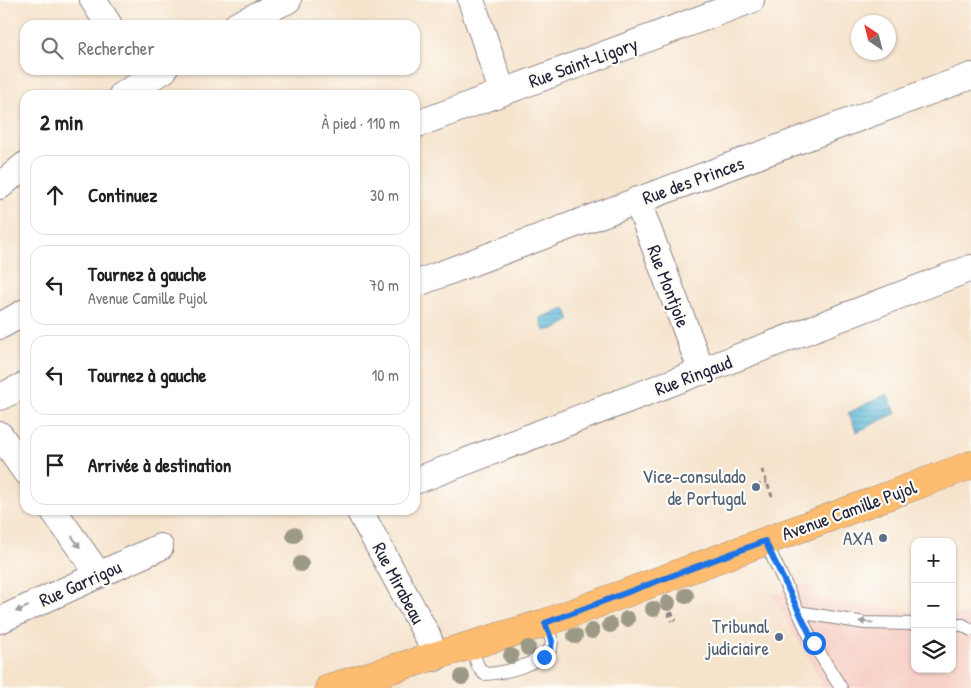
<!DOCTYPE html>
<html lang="fr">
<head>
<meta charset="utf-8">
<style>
  body { margin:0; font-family:"Patrick Hand",sans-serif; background:#f6f6f6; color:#202124 }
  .controls { position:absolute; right:15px; bottom:15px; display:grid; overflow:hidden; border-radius:10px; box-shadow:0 1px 4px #0004 }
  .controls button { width:45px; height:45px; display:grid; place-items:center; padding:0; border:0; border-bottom:1px solid #e0e0e0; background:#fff; color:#202124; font:25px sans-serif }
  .compass { position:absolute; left:851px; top:15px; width:45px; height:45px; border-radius:50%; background:#fff; box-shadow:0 1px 4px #0004; rotate:325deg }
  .stop { position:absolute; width:15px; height:15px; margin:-11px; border:4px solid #1a73e8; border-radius:50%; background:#fff }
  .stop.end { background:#1a73e8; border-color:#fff; box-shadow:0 1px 5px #0008 }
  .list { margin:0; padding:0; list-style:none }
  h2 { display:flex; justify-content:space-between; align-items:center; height:65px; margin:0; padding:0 20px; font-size:21px }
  h2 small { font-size:16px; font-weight:400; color:#757577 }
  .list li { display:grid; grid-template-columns:32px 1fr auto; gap:15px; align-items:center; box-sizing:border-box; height:80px; margin:0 10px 10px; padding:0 10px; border:1px solid #e0e0e0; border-radius:15px }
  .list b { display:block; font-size:19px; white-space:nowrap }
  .list p { margin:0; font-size:16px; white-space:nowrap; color:#757577 }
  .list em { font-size:16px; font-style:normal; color:#757577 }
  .icon { flex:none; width:28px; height:28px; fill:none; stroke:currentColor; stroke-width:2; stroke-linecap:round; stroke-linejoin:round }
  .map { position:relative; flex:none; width:971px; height:688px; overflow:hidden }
  .search { position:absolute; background:#fff; box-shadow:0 1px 4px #0004; left:20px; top:20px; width:400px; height:55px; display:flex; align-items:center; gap:12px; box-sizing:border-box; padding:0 18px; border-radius:15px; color:#757577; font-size:19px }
  .panel { position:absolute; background:#fff; box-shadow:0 1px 4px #0004; left:20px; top:90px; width:400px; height:425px; border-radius:15px }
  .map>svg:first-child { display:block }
  .built { fill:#f7d1c7 }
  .water { fill:url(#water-rules); stroke:#3e6c8a }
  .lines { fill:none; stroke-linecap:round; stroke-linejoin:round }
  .lane-casing { stroke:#8c8284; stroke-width:14 }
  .street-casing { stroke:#8c8284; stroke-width:28 }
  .primary-casing { stroke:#8c8284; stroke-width:29 }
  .path { stroke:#8c8284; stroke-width:3; stroke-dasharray:4 4; stroke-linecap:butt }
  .lane { stroke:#fff; stroke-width:12 }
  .street { stroke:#fff; stroke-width:26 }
  .primary { stroke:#fdbc70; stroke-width:28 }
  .tree { fill:#9c9a87 }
  .oneway { fill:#9c9ca7 }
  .route { stroke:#1a73e8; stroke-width:6 }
  .service-dot { fill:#5c6f8a; stroke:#fdfcf7; stroke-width:2 }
  .labels { text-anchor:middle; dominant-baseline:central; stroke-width:4.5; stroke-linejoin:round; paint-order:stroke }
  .street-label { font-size:19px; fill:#22223b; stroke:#fdfcf7 }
  .service-label { font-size:19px; fill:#4e5e75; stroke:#fdfcf7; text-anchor:end }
</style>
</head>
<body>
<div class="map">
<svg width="971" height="688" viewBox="0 0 971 688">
  <defs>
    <pattern id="water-rules" width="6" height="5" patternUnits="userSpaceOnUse" patternTransform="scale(1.25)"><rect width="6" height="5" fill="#5bb7d9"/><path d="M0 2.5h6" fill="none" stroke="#4b94b1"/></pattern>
  </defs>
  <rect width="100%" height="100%" fill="#fdfcf7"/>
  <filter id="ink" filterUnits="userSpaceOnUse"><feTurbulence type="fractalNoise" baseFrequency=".02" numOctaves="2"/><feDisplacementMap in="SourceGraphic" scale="10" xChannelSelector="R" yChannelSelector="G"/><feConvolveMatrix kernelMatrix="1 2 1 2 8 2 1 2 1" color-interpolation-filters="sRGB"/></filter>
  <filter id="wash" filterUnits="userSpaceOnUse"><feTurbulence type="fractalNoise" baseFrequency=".0096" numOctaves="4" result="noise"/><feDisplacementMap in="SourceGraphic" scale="20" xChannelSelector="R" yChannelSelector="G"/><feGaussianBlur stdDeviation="1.12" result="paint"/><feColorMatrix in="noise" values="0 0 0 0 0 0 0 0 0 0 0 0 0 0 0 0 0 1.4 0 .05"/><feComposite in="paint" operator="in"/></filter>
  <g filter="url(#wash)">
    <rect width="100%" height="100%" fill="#f6e3cc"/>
    <path class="built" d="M806,583L821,599L915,613V669H952V615L971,614V688H821L824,686L772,595Z"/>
    <path class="water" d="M565,308L570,320L558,328L544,331L540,318Z
      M887,394L896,413L857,432L848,413Z"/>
  </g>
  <g filter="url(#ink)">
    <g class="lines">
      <g class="lane-casing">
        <path id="lane" d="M765,541L813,643L841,688
          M798,612L865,623L915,624
          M952,625H963L971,630
          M471,646L478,666L484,674C506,673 537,665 551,648L552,641L545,623"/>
      </g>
      <g class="street-casing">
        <path id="street" d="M93,0L109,25
          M471,0L502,91
          M237,25L288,0
          M122,95L164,70
          M415,125L751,0
          M0,186L25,165
          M637,200L702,372
          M415,284L971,76
          M0,326L25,312
          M0,397L25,385
          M0,435L25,471
          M415,481L971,268
          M53,510L99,575
          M359,510L428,637L435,658
          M0,620L160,547"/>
      </g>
      <g class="primary-casing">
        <path id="primary" d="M329,688L545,623L971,465"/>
      </g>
      <path class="path" d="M762,470L773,499
        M757,486L767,482
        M671,612L676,621
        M668,613L672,621"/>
      <use href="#lane" class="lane"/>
      <use href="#street" class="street"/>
      <use href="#primary" class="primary"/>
    </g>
    <g class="tree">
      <circle cx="294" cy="535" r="8"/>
      <circle cx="301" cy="564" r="8"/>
      <circle cx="686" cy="596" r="8"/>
      <circle cx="668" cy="603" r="8"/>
      <circle cx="653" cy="609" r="8"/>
      <circle cx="627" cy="619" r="8"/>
      <circle cx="610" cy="625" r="8"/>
      <circle cx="592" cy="631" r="8"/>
      <circle cx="575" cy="636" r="8"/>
      <circle cx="528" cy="648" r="8"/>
      <circle cx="511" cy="656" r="8"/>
      <circle cx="462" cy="677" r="8"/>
    </g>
    <defs><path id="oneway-solid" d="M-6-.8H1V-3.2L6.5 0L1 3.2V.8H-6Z" transform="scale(1.25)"/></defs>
    <g class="oneway">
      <use href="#oneway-solid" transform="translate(76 542) rotate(55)"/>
      <use href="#oneway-solid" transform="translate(22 609) rotate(156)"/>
      <use href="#oneway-solid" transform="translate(866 622) rotate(-175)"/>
    </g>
  </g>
  <g class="lines" filter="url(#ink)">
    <path class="route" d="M544,657L551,648L552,641L545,623L765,541L814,643"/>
  </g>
  <g class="service-dot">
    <circle cx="756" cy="487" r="5"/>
    <circle cx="883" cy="538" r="5"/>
    <circle cx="779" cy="637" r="5"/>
  </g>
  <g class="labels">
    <g class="street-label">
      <text transform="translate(583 62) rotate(-20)">Rue Saint-Ligory</text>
      <text transform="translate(693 180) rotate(-20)">Rue des Princes</text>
      <text transform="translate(669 286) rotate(69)">Rue Montjoie</text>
      <text transform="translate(693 375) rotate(-21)">Rue Ringaud</text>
      <text transform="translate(849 510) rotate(-20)">Avenue Camille Pujol</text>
      <text transform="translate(80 583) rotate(-24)">Rue Garrigou</text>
      <text transform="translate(399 583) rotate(62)">Rue Mirabeau</text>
    </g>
    <g class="service-label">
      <text x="746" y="476">Vice-consulado<tspan x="746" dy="22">de Portugal</tspan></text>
      <text x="873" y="538">AXA</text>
      <text x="769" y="626">Tribunal<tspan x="769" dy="22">judiciaire</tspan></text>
    </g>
  </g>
</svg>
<div class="controls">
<button>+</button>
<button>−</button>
<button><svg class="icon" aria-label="layers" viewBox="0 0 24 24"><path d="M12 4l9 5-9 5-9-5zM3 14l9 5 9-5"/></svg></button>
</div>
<svg class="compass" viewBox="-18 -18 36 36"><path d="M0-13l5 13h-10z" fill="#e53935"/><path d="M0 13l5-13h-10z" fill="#757577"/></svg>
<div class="stop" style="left:814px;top:643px"></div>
<div class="stop end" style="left:544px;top:657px"></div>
<div class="search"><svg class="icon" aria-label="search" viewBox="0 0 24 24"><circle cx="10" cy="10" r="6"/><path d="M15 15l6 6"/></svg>Rechercher</div>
<section class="panel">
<h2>2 min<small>À pied · 110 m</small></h2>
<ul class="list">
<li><svg class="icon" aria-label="ahead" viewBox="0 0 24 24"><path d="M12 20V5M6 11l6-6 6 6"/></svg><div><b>Continuez</b></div><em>30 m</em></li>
<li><svg class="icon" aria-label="left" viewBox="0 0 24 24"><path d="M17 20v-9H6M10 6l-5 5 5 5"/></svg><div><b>Tournez à gauche</b><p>Avenue Camille Pujol</p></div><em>70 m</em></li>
<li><svg class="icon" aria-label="left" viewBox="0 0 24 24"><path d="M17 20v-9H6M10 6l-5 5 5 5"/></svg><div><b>Tournez à gauche</b></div><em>10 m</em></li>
<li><svg class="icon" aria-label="arrive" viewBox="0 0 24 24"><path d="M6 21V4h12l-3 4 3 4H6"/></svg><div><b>Arrivée à destination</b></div></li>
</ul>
</section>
</div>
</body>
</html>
